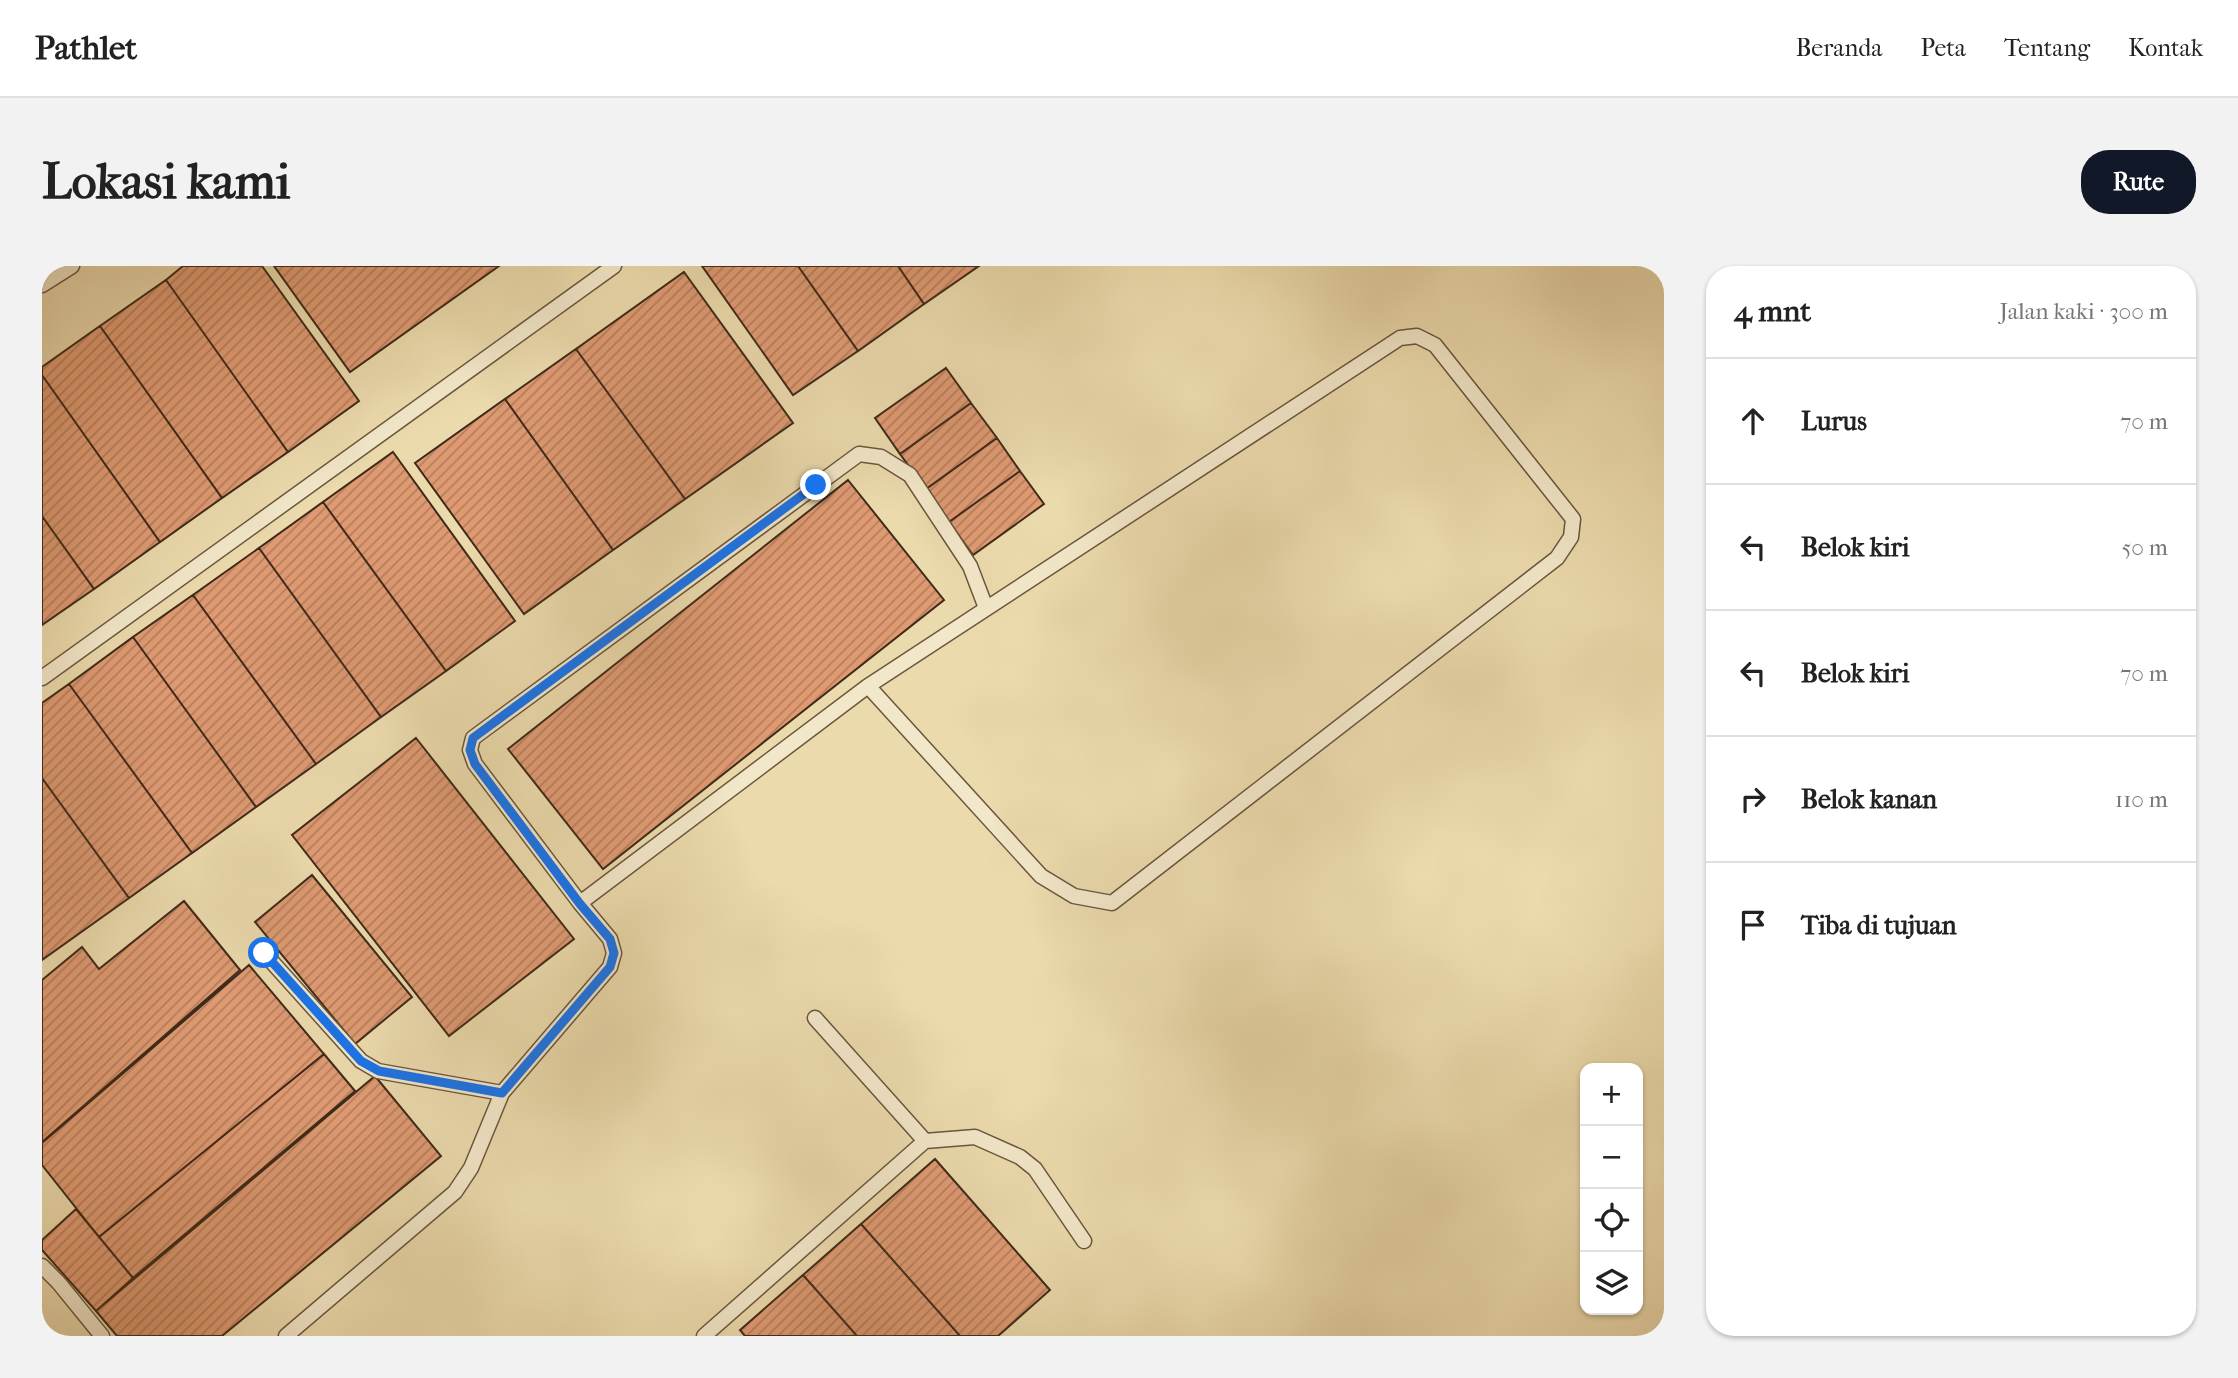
<!DOCTYPE html>
<html lang="id">
<head>
<meta charset="utf-8">
<style>
  body { margin:0; font-family:"IM FELL French Canon",serif; background:#f2f2f2; color:#222 }
  .controls { position:absolute; right:21px; bottom:21px; display:grid; overflow:hidden; border-radius:14px; box-shadow:0 2px 5px #0004 }
  .controls button { width:63px; height:63px; display:grid; place-items:center; padding:0; border:0; border-bottom:2px solid #e0e0e0; background:#fff; color:#222; font:35px sans-serif }
  .stop { position:absolute; width:21px; height:21px; margin:-16px; border:5px solid #1a73e8; border-radius:50%; background:#fff }
  .stop.end { background:#1a73e8; border-color:#fff; box-shadow:0 2px 7px #0008 }
  .list { margin:0; padding:0; list-style:none }
  h2 { display:flex; justify-content:space-between; align-items:center; height:91px; margin:0; padding:0 28px; font-size:30px }
  h2 small { font-size:23px; font-weight:400; color:#767676 }
  .list li { display:grid; grid-template-columns:46px 1fr auto; gap:21px; align-items:center; box-sizing:border-box; height:126px; padding:0 28px; border-top:2px solid #e0e0e0 }
  .list b { display:block; font-size:26px; white-space:nowrap }
  .list em { font-size:23px; font-style:normal; color:#767676 }
  .icon { flex:none; width:38px; height:38px; fill:none; stroke:currentColor; stroke-width:2; stroke-linecap:round; stroke-linejoin:round }
  .map { position:relative; flex:none; width:1622px; height:1070px; overflow:hidden; border-radius:28px }
  header { display:flex; align-items:center; gap:42px; box-sizing:border-box; height:98px; padding:0 35px; background:#fff; border-bottom:2px solid #e0e0e0 }
  header strong { font-size:33px }
  nav { display:flex; gap:38px; margin-inline-start:auto; font-size:24px }
  .intro { display:flex; align-items:center; justify-content:space-between; box-sizing:border-box; height:168px; padding:0 42px }
  h1 { margin:0; font-size:49px }
  .button { padding:18px 32px; border-radius:28px; background:#111827; color:#fff; font-size:24px; font-weight:700 }
  main { display:flex; gap:42px; padding:0 42px }
  aside { flex:1; background:#fff; border-radius:28px; box-shadow:0 2px 5px #0004 }
  .map>svg:first-child { display:block }
  .building { fill:url(#building-hatch); stroke:#3f2a1a; stroke-width:2 }
  .lines { fill:none; stroke-linecap:round; stroke-linejoin:round }
  .service-casing { stroke:#6a563e; stroke-width:17 }
  .service { stroke:#f2e7c9; stroke-width:14 }
  .route { stroke:#1a73e8; stroke-width:9 }
</style>
</head>
<body>
<header>
<strong>Pathlet</strong>
<nav><a>Beranda</a><a>Peta</a><a>Tentang</a><a>Kontak</a></nav>
</header>
<div class="intro"><h1>Lokasi kami</h1><a class="button">Rute</a></div>
<main>
<div class="map">
<svg width="1622" height="1070" viewBox="0 0 1622 1070">
  <defs>
    <pattern id="building-hatch" width="6" height="6" patternUnits="userSpaceOnUse" patternTransform="scale(1.75)"><rect width="6" height="6" fill="#df9a72"/><path d="M-1 1l2-2M0 6l6-6M5 7l2-2" fill="none" stroke="#b67e5d"/></pattern>
  </defs>
  <rect width="100%" height="100%" fill="#ebdaac"/>
  <filter id="stains"><feTurbulence type="fractalNoise" baseFrequency=".00286" numOctaves="4"/><feColorMatrix values="0 0 0 0 .2 0 0 0 0 .09 0 0 0 0 .02 0 0 0 .5 -.17"/></filter>
  <radialGradient id="worn" r=".72"><stop offset=".6" stop-color="#630" stop-opacity="0"/><stop offset="1" stop-color="#630" stop-opacity=".3"/></radialGradient>
  <path class="building" d="M141,0H220L317,135L246,186L124,14Z
    M232,0H457L308,106Z
    M660,0H756L816,85L751,129Z
    M756,0H856L882,38L816,85Z
    M856,0H937L882,38Z
    M642,6L751,157L643,233L534,83Z
    M124,14L246,186L180,232L58,60Z
    M58,60L180,232L118,276L0,109V101Z
    M534,83L643,233L571,284L463,133Z
    M904,102L929,137L858,188L833,152Z
    M0,109L118,276L52,323L0,250Z
    M463,133L571,284L482,348L373,197Z
    M929,137L955,172L884,223L858,188Z
    M955,172L978,205L907,256L884,223Z
    M351,186L473,355L404,405L281,236Z
    M978,205L1002,238L931,289L907,256Z
    M806,214L902,334L561,603L466,483Z
    M281,236L404,405L339,451L217,282Z
    M0,250L52,323L0,359Z
    M217,282L339,451L274,498L151,329Z
    M151,329L274,498L214,541L91,371Z
    M91,371L214,541L150,587L27,418Z
    M27,418L150,587L87,632L0,512V437Z
    M374,472L532,673L407,770L250,569Z
    M0,512L87,632L0,694Z
    M270,609L370,731L313,778L213,656Z
    M142,635L198,704L0,876V714L40,681L57,703Z
    M207,699L282,788L57,971L0,899V877Z
    M282,788L313,825L91,1012L57,971Z
    M333,810L399,890L180,1070H75L54,1045Z
    M893,893L1008,1024L956,1070H918L819,958Z
    M34,943L91,1012L54,1045L0,984V974Z
    M819,958L918,1070H815L761,1009Z
    M761,1009L815,1070H703L698,1064Z"/>
  <g class="lines">
    <g class="service-casing">
      <path id="service" d="M0,19L30,0
        M0,412L572,0
        M538,637L826,420L1358,72L1375,70L1393,79L1531,253L1529,271L1515,292L1070,637L1032,630L999,610L826,420
        M222,687L319,795L336,805L460,827L429,902L413,926L244,1070
        M773,752L883,875
        M460,827L568,701L572,687L568,673L538,637L433,498L428,484L431,472L817,188L839,191L868,209L928,300L944,342
        M0,1000L16,1016L60,1070
        M662,1070L883,875L933,871L978,891L993,903L1042,975"/>
    </g>
    <use href="#service" class="service"/>
  </g>
  <g class="lines">
    <path class="route" d="M222,687L319,795L337,805L460,827L568,701L572,687L568,673L538,638L433,498L428,484L431,472L774,219"/>
  </g>
  <rect width="100%" height="100%" filter="url(#stains)"/>
  <rect width="100%" height="100%" fill="url(#worn)"/>
</svg>
<div class="controls">
<button>+</button>
<button>−</button>
<button><svg class="icon" aria-label="locate" viewBox="0 0 24 24"><circle cx="12" cy="12" r="6"/><path d="M12 2v4M12 18v4M2 12h4M18 12h4"/></svg></button>
<button><svg class="icon" aria-label="layers" viewBox="0 0 24 24"><path d="M12 4l9 5-9 5-9-5zM3 14l9 5 9-5"/></svg></button>
</div>
<div class="stop" style="left:222px;top:687px"></div>
<div class="stop end" style="left:774px;top:219px"></div>
</div>
<aside>
<h2>4 mnt<small>Jalan kaki · 300 m</small></h2>
<ul class="list">
<li><svg class="icon" aria-label="ahead" viewBox="0 0 24 24"><path d="M12 20V5M6 11l6-6 6 6"/></svg><div><b>Lurus</b></div><em>70 m</em></li>
<li><svg class="icon" aria-label="left" viewBox="0 0 24 24"><path d="M17 20v-9H6M10 6l-5 5 5 5"/></svg><div><b>Belok kiri</b></div><em>50 m</em></li>
<li><svg class="icon" aria-label="left" viewBox="0 0 24 24"><path d="M17 20v-9H6M10 6l-5 5 5 5"/></svg><div><b>Belok kiri</b></div><em>70 m</em></li>
<li><svg class="icon" aria-label="right" viewBox="0 0 24 24"><path d="M7 20v-9h11M14 6l5 5-5 5"/></svg><div><b>Belok kanan</b></div><em>110 m</em></li>
<li><svg class="icon" aria-label="arrive" viewBox="0 0 24 24"><path d="M6 21V4h12l-3 4 3 4H6"/></svg><div><b>Tiba di tujuan</b></div></li>
</ul>
</aside>
</main>
</body>
</html>
